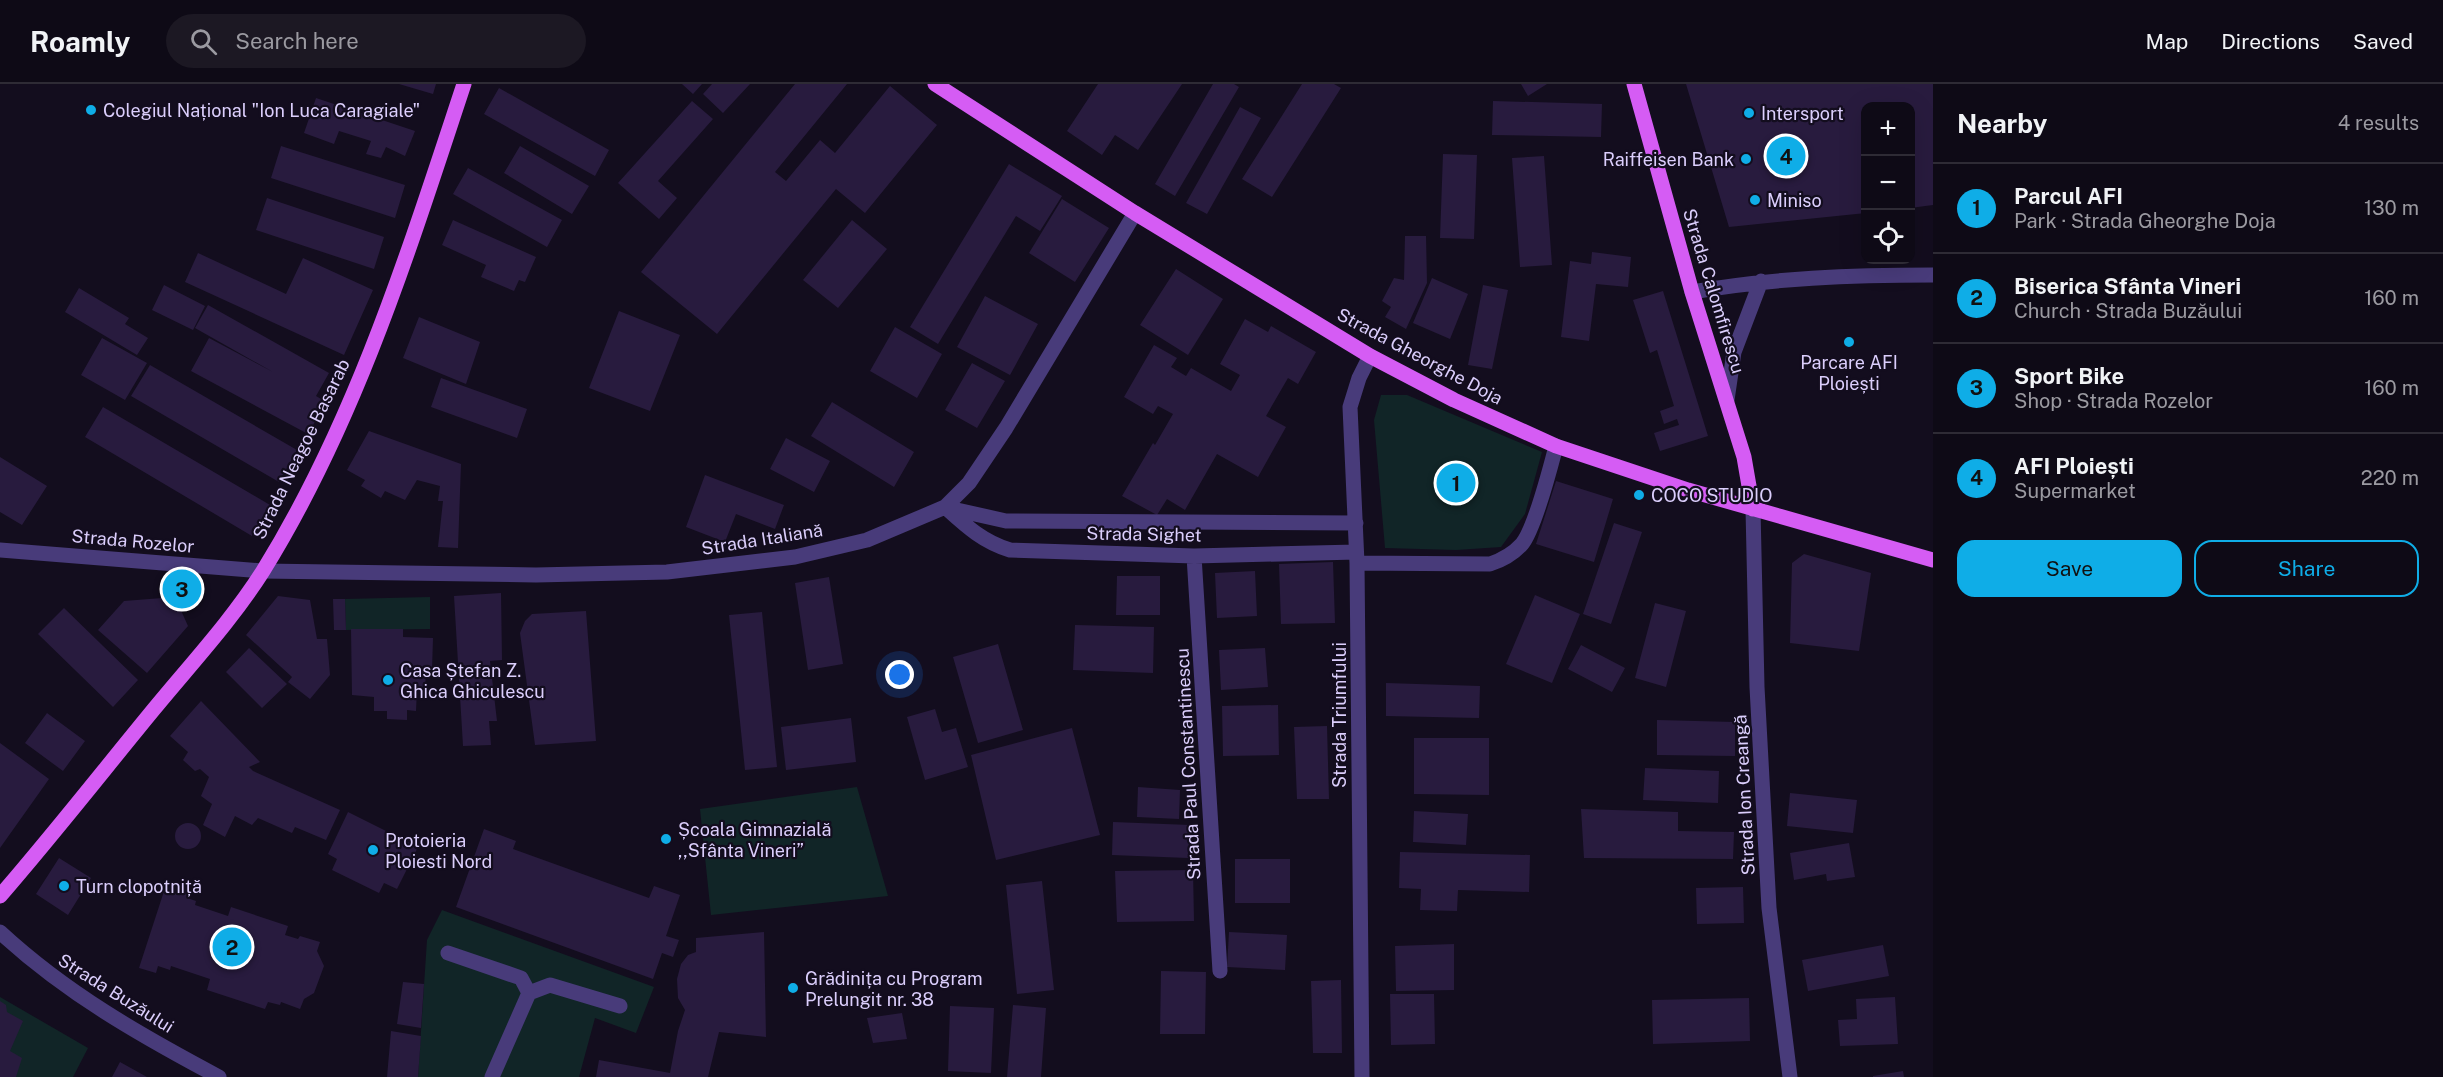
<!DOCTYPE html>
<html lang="en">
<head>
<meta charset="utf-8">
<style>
  body { margin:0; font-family:"Public Sans",sans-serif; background:#1c1823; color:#f1f3f6 }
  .controls { position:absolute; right:18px; top:18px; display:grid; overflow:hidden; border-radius:12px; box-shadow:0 6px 24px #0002 }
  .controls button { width:54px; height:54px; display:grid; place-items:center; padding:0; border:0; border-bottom:2px solid #2e2b35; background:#0e0a16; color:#f1f3f6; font:30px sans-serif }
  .you { position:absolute; left:900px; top:591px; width:21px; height:21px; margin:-15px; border:4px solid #fff; border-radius:50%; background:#1a73e8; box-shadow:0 0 0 9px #1a73e833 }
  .badge { display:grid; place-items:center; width:39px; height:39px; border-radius:50%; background:#0fade7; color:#111; font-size:20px; font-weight:700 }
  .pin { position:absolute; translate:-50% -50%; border:3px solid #fff; box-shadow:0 2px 6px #0006 }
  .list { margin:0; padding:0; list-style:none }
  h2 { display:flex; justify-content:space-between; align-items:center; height:78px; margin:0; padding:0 24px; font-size:26px }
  h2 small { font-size:20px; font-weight:400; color:#9b9aa1 }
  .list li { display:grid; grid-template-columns:39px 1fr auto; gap:18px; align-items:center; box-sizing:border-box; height:90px; padding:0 24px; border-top:2px solid #2e2b35 }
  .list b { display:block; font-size:22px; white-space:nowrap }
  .list p { margin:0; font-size:20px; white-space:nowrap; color:#9b9aa1 }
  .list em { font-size:20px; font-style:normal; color:#9b9aa1 }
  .actions { display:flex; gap:12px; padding:18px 24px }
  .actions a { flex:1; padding:14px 0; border:2px solid #0fade7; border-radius:18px; text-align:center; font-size:21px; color:#0fade7 }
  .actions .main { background:#0fade7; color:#111 }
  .icon { flex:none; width:33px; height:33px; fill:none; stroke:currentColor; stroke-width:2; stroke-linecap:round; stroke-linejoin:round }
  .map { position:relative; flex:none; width:1933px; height:993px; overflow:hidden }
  header { display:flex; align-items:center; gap:36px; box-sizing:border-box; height:84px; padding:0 30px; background:#0e0a16; border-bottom:2px solid #2e2b35 }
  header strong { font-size:28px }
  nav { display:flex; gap:33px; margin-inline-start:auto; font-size:21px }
  .search { width:420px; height:54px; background:#1c1823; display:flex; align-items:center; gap:15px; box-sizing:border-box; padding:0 21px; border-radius:33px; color:#9b9aa1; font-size:22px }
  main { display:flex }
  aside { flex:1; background:#0e0a16 }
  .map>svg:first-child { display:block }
  .green { fill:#112527 }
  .building { fill:#281b3e }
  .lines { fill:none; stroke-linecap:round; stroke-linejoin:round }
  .minor { stroke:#483b7a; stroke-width:15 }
  .major { stroke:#d55cf4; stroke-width:15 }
  .poi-dot { fill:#0fade7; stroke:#130d1e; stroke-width:2 }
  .labels { text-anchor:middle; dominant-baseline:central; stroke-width:4.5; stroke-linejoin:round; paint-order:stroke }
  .poi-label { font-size:18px; fill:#dbcefc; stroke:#130d1e; text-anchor:start }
  .street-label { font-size:18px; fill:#dbcefc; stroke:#130d1e }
</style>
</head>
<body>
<header>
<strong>Roamly</strong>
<div class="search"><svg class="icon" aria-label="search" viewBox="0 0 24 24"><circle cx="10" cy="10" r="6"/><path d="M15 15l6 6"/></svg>Search here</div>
<nav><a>Map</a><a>Directions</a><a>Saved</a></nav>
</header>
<main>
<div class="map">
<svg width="1933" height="993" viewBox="0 0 1933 993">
  <rect width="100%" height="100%" fill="#130d1e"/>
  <path class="green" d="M1381,311H1407L1542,368L1525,430L1501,463L1456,466L1385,464L1374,336Z
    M430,513V545L346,546L345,515Z
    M857,703L888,812L711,831L700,725Z
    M442,826L654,903L636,949L595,934L579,993H418L427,856Z
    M0,913L88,964L73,993H0Z"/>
  <path class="building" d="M399,0H436L433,10Z
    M682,0H702L693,10Z
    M712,0H750L723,29L703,10Z
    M795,0H847L775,88L786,97L820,56L835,69L890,2L937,41L865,129L836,105L717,250L641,188Z
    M1098,0H1182L1138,66L1115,51L1102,71L1067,47Z
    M1213,0H1234L1239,3L1175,112L1155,100Z
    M1302,0H1334L1341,4L1272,113L1242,95Z
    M1521,0H1547L1528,12Z
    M1686,0H1933V121L1910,124V22H1866V129L1729,143Z
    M499,4L609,66L595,92L484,30Z
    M316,14L415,47L405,72L386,63L381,74L366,70L371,57L339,47L334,60L304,49Z
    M692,17L713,35L658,97L677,114L659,135L618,99Z
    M1493,17L1602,20L1601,53L1492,51Z
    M1240,23L1261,34L1207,130L1186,119Z
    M281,62L405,101L395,134L271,94Z
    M520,62L589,102L572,130L504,89Z
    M1443,70L1477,71L1474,155L1440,154Z
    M1544,72L1552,181L1520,183L1512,74Z
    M1009,80L1062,112L1040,147L1016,132L938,260L910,243Z
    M468,84L562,136L547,163L453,110Z
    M267,114L384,153L374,185L256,146Z
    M1062,115L1109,144L1075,198L1029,169Z
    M453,136L536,173L525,198L519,196L514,207L481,193L486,181L442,161Z
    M852,136L887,165L838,224L803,196Z
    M1405,152H1426L1427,199L1406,245L1385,233L1391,223L1382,217L1394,194L1404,196Z
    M1592,168L1631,173L1628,203L1596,200L1589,257L1561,253L1570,177L1591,180Z
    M198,169L286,210L303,174L373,206L344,271L185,198Z
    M1176,185L1223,215L1188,271L1140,241Z
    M1432,194L1468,210L1450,255L1413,239Z
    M164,201L205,222L193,246L152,226Z
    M1483,201L1508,206L1492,285L1468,281Z
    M79,204L129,234L125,240L148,254L137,271L65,228Z
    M1663,207L1708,352L1660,367L1654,349L1679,341L1677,335L1664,340L1660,327L1674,322L1657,266L1650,269L1633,216Z
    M985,212L1038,240L1010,291L957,263Z
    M208,221L329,289L316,312L326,318L308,350L191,287L209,254L273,288L195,244Z
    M619,227L680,251L650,327L589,304Z
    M419,233L480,258L466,300L403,274Z
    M1245,235L1268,248L1271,242L1316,268L1298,300L1288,294L1266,332L1286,343L1258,393L1217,370L1185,426L1167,415L1157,431L1122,412L1153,359L1155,361L1173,330L1158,322L1153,330L1124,313L1154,261L1177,274L1171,283L1186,292L1191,284L1231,307L1240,291L1220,280Z
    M895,243L942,270L917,314L870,287Z
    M102,254L147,279L125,316L81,291Z
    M972,279L1005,297L977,344L945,326Z
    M150,281L297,366L279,398L131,312Z
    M441,294L527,325L517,354L431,323Z
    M832,318L914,368L894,403L811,352Z
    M103,323L270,421L252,452L85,353Z
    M369,347L461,380L458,464L438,463L443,417H438L440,402L417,396L405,416L385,407L381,414L361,402L365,396L347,386Z
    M786,354L830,377L814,408L770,385Z
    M0,373L47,402L22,441L0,428Z
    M705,391L784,421L775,445L736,430L725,458L686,443Z
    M1556,397L1613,415L1594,478L1536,460Z
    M1614,439L1642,448L1611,540L1583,530Z
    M1804,470L1871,489L1859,567L1790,559L1792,479Z
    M1333,478L1335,539L1281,540L1279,480Z
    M1255,487L1257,532L1217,534L1215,489Z
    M1117,492H1160V531H1116Z
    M829,493L843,580L808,586L795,499Z
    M501,509L502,576L490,577L497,637H489L491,661L463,662L454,512Z
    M1535,511L1580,530L1552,599L1506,580Z
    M278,512L310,516L317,555H327L330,591L310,615L288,598L292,593L246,551Z
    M175,513L188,542L147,589L98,546L124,517Z
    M333,515H345L346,546H334Z
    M1655,519L1686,527L1666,603L1635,594Z
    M64,524L138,596L113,623L38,550Z
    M586,527L596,657L535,661L520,549L525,537L532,530Z
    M762,528L777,683L745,686L729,531Z
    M1075,541L1154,543L1153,589L1073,586Z
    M351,545H403V553L433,554L432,586H426L425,606L417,605L416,627L407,626V636L387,635V627H374V613L352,611Z
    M998,560L1023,646L978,659L953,573Z
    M1581,561L1625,584L1612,608L1568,585Z
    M249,564L287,600L262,624L226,588Z
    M1265,564L1268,603L1221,606L1219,566Z
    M1386,599L1480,602L1479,634L1386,632Z
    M201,617L260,678L249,683L253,687L340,726L326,756L295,743L292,749L258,734L252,741L235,732L225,753L203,741L212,720L201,712L209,693L200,685L195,687L183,676L188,668L170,652Z
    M1278,621L1279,671L1223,672L1222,622Z
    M935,625L942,648L956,644L968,683L925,696L907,633Z
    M47,629L85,657L63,687L25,659Z
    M851,634L856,678L786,686L781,643Z
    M1657,636L1735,638V672L1657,671Z
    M1327,642L1329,715H1297L1294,643Z
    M1072,644L1100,751L996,776L971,671Z
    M1414,654H1489V711L1414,710Z
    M0,659L49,695L0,764Z
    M1645,684L1719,687L1718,719L1643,716Z
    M1138,703L1180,706L1179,735L1137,733Z
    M1790,709L1857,716L1853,749L1787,742Z
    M1581,725L1678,728V747L1734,748L1733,775L1584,774Z
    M1414,727L1468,730L1466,761L1413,758Z
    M348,728L418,763L397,805L384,799L379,809L332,786L337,775L328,770Z
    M1113,738L1190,741L1188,774L1112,771Z
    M175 752a13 13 0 1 1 26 0a13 13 0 1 1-26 0Z
    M484,745L516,757L513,765L649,814L654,802L680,811L666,852L679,856L673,873L662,869L653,895L456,823Z
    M1849,759L1855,793L1827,797L1826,790L1794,796L1790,769Z
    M1400,768L1530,771L1529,808L1458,806L1457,827L1420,826L1421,805L1399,804Z
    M59,774L91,794L68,831L36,810Z
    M1235,775H1290V819H1235Z
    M1193,786L1194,837L1117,838L1115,787Z
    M1042,797L1054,906L1017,910L1006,801Z
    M166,801L189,809L187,814L196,817L195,821L228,832L231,823L288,842L285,851L298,855L300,852L320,858L317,867L324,882L314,909L304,915L300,925L281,918L280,921L268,918L265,925L207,906L210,895L171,882L170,886L158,882L156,889L139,884Z
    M1743,803L1744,839L1697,840L1696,804Z
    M764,848L766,953L719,948L708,993H596L599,976L670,989L678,947L685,926L678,914L677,895L681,880L688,871L696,868V854Z
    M1229,848L1287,851L1285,886L1227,883Z
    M1454,860V906L1396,907L1395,862Z
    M1883,861L1889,892L1808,907L1802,876Z
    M1161,887L1206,888L1205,950H1160Z
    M1341,896L1342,969H1313L1311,897Z
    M403,898L424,900L421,944L397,940Z
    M1390,910H1434L1435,960L1391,961Z
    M1895,913L1898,960L1840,962L1838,936L1857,935L1856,915Z
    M1749,914L1750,957L1653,960L1652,916Z
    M0,917L6,921L7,928L23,937L10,967L22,974L16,993H0Z
    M1013,921L1046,924L1041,993H1007Z
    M950,922L994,924L991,989L948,987Z
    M902,929L907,955L873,959L867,934Z
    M391,947L421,952L418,993H387Z
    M120,978L147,993H112Z
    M1903,987L1904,993H1873V992Z"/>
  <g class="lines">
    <path class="minor" d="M1692,208C1772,194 1852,191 1933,191
      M1727,316L1734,268L1761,197
      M945,423C966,442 983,458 1010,466L1194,472L1356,468
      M948,424L1006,437L1356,439
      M1753,425L1757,603L1769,824L1790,993
      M0,466L262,487L536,491L667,488L795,473L867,456L945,423L969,399L1006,344L1135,129
      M1194,472L1220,887
      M1357,479L1490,480C1502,476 1513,470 1522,460C1535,444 1550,385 1556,362
      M0,848C66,909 140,951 219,993
      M448,869L521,894L529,909
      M492,993L529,909L550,901L620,922
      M1362,993L1357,479L1350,323L1359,294L1370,272"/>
    <path class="major" d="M935,0L1135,129L1370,272L1454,316L1556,362L1688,406L1933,476
      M1634,0L1692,208L1744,373L1753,425
      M0,812C53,751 103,687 154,625C191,580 232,536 263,487C356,337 409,166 464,0"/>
  </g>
  <g class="poi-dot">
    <circle cx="91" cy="26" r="6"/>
    <circle cx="1749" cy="29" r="6"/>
    <circle cx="1746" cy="75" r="6"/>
    <circle cx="1755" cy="116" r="6"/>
    <circle cx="1849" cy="258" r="6"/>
    <circle cx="1639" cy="411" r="6"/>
    <circle cx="388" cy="596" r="6"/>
    <circle cx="666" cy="755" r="6"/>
    <circle cx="373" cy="766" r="6"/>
    <circle cx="64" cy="802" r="6"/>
    <circle cx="793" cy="904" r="6"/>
  </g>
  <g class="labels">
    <g class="poi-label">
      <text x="103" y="26">Colegiul Național "Ion Luca Caragiale"</text>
      <text x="1761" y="29">Intersport</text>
      <text x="1734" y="75" text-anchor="end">Raiffeisen Bank</text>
      <text x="1767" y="116">Miniso</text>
      <text x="1849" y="278" text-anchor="middle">Parcare AFI<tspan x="1849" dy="21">Ploiești</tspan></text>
      <text x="1651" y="411">COCO STUDIO</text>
      <text x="400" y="586">Casa Ștefan Z.<tspan x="400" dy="21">Ghica Ghiculescu</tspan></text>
      <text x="678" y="745">Școala Gimnazială<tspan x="678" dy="21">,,Sfânta Vineri”</tspan></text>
      <text x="385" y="756">Protoieria<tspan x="385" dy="21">Ploiesti Nord</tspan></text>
      <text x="76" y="802">Turn clopotniță</text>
      <text x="805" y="894">Grădinița cu Program<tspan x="805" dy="21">Prelungit nr. 38</tspan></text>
    </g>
    <g class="street-label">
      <text transform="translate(1714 207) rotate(73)">Strada Calomfirescu</text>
      <text transform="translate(1420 272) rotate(28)">Strada Gheorghe Doja</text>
      <text transform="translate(301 365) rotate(-64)">Strada Neagoe Basarab</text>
      <text transform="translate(1144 450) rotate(1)">Strada Sighet</text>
      <text transform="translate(762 455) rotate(-9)">Strada Italiană</text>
      <text transform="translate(133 457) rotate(5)">Strada Rozelor</text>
      <text transform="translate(1339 631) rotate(-90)">Strada Triumfului</text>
      <text transform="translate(1188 680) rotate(-93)">Strada Paul Constantinescu</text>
      <text transform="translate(1744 711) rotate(-93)">Strada Ion Creangă</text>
      <text transform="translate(116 909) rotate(32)">Strada Buzăului</text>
    </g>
  </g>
</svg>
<div class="controls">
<button>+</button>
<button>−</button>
<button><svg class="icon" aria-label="locate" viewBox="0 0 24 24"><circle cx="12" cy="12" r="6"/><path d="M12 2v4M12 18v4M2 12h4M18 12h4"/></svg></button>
</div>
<div class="you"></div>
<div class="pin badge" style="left:1456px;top:399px">1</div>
<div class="pin badge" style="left:232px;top:863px">2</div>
<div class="pin badge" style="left:182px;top:505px">3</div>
<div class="pin badge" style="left:1786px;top:72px">4</div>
</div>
<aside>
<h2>Nearby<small>4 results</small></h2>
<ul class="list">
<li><span class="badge">1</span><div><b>Parcul AFI</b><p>Park · Strada Gheorghe Doja</p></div><em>130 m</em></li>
<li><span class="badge">2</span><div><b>Biserica Sfânta Vineri</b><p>Church · Strada Buzăului</p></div><em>160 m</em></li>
<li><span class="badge">3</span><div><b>Sport Bike</b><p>Shop · Strada Rozelor</p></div><em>160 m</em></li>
<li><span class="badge">4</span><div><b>AFI Ploiești</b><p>Supermarket</p></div><em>220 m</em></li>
</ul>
<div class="actions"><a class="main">Save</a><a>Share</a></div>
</aside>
</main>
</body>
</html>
